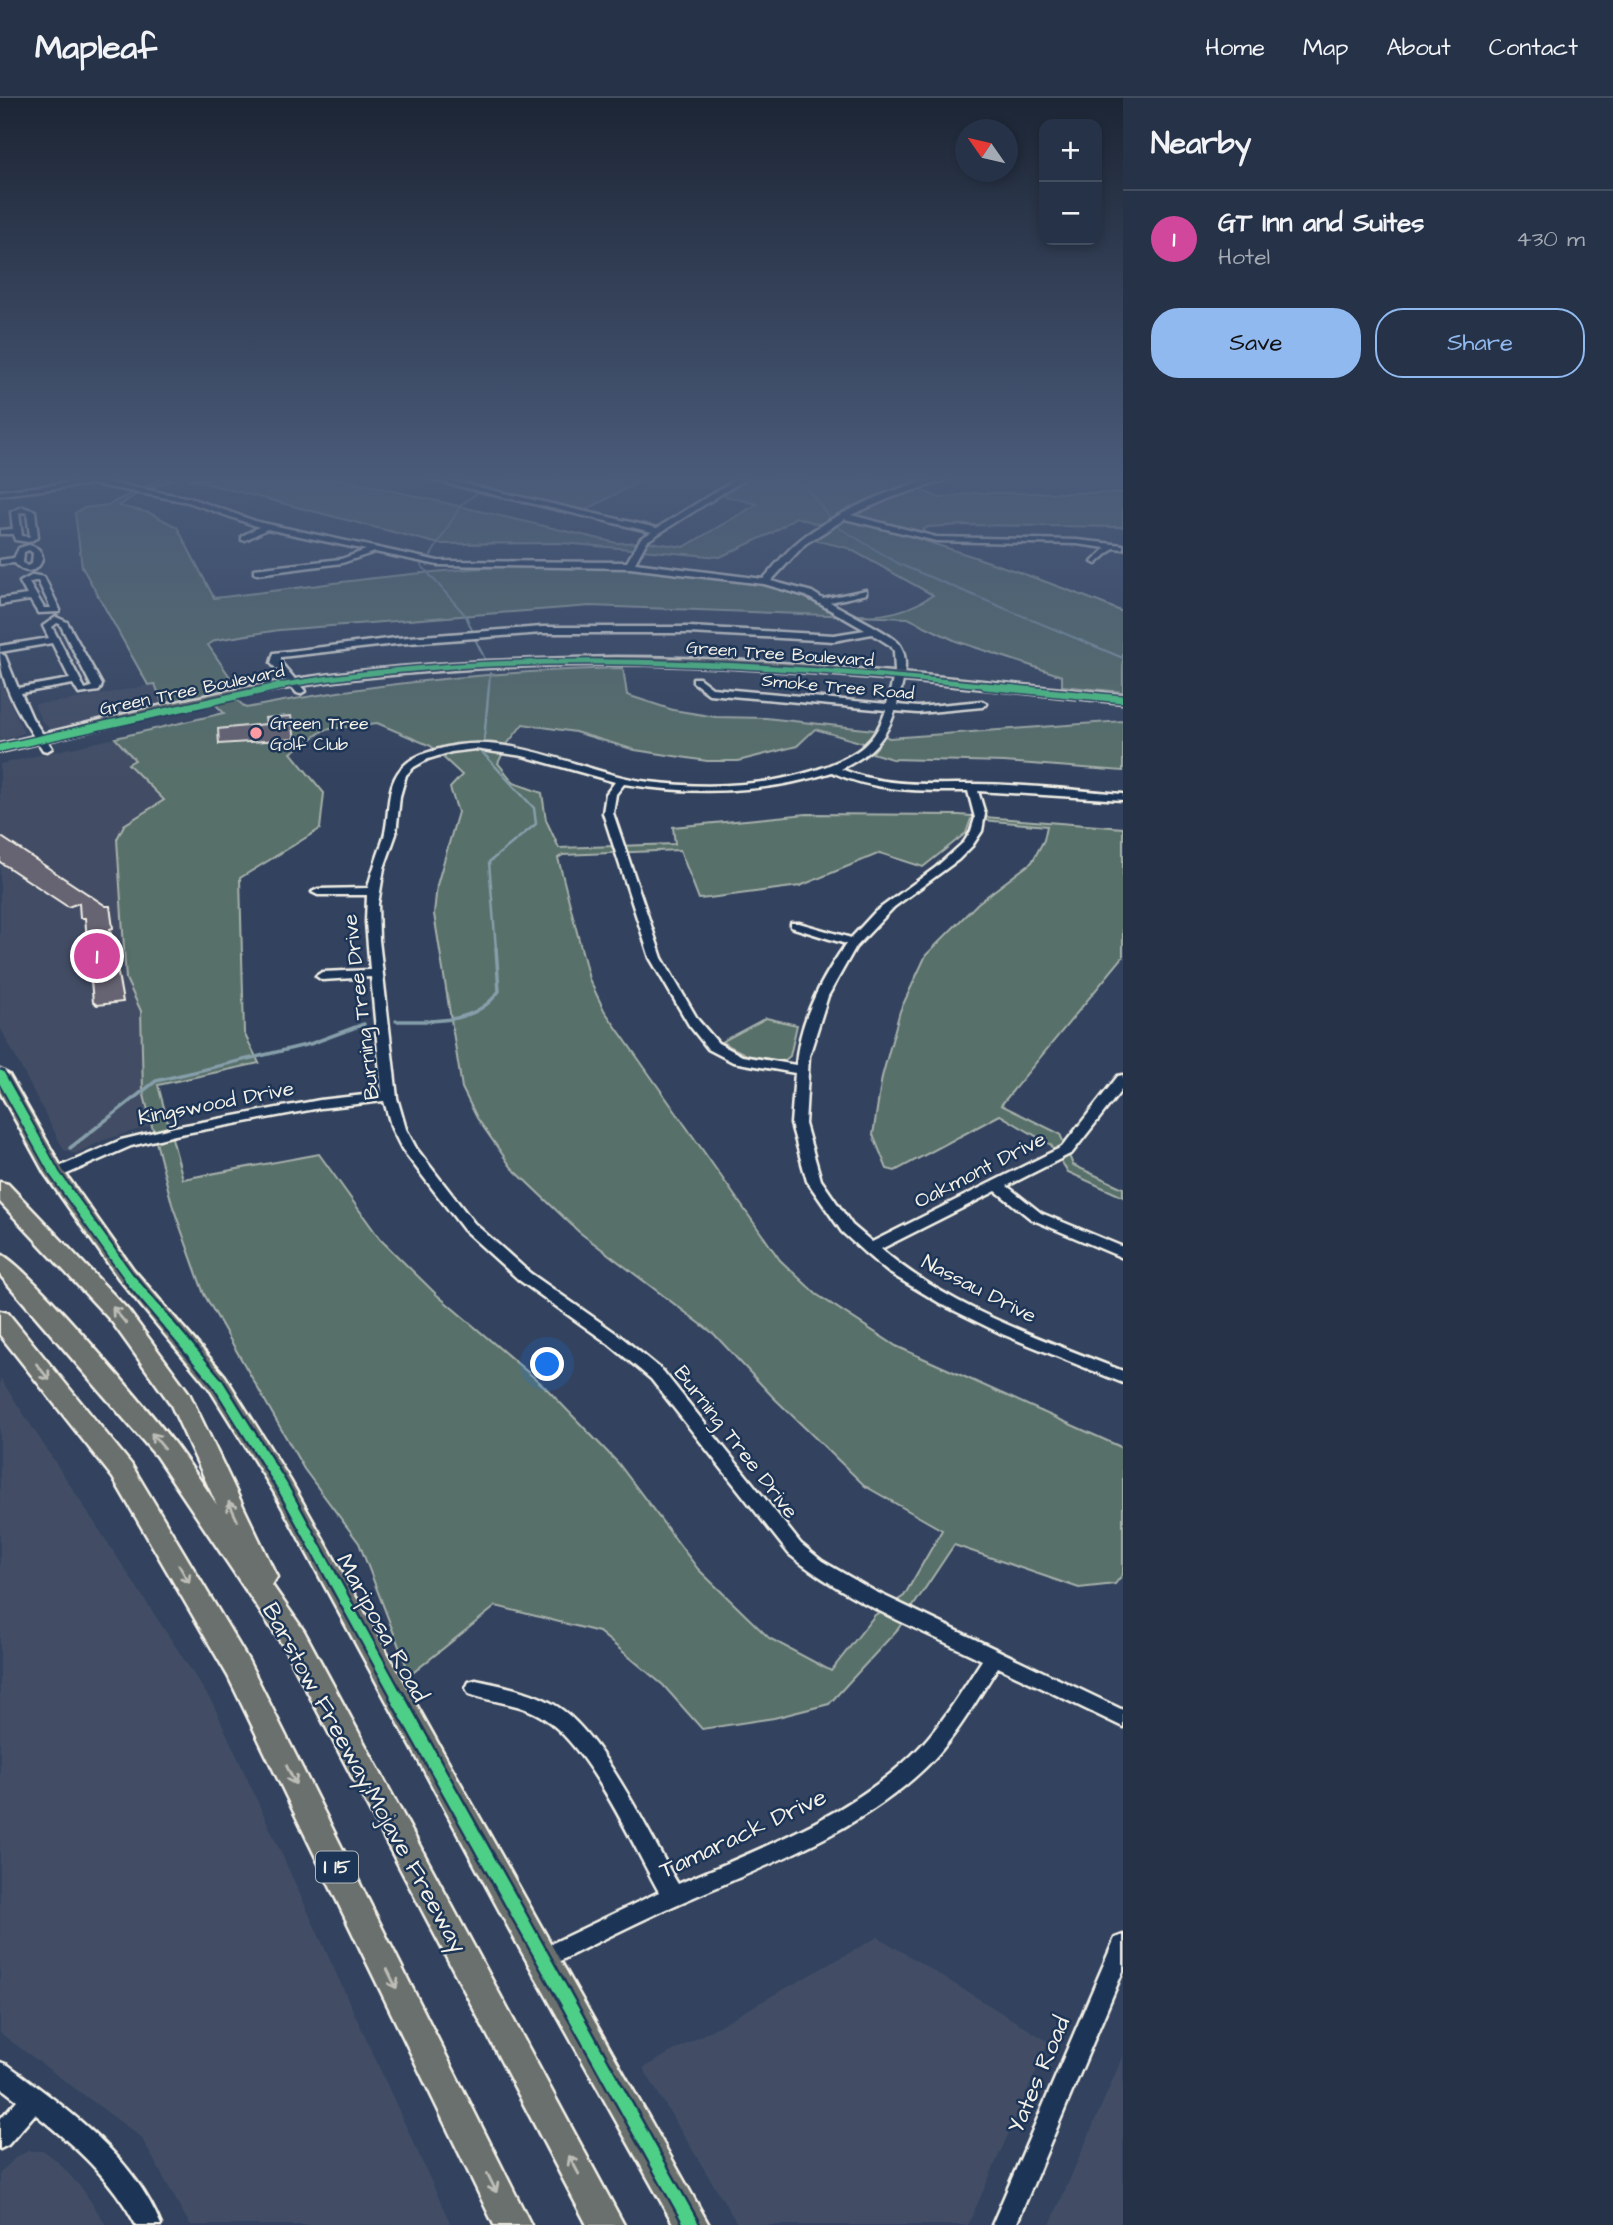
<!DOCTYPE html>
<html lang="en">
<head>
<meta charset="utf-8">
<style>
  body { margin:0; font-family:"Architects Daughter",sans-serif; background:#2e3a4e; color:#f1f3f6 }
  .controls { position:absolute; right:21px; top:21px; display:grid; overflow:hidden; border-radius:14px; box-shadow:0 4px 10px #0003 }
  .controls button { width:63px; height:63px; display:grid; place-items:center; padding:0; border:0; border-bottom:2px solid #424d60; background:#263247; color:#f1f3f6; font:35px sans-serif }
  .compass { position:absolute; left:955px; top:21px; width:63px; height:63px; border-radius:50%; background:#263247; box-shadow:0 4px 10px #0003; rotate:304deg }
  .you { position:absolute; left:548px; top:1267px; width:24px; height:24px; margin:-18px; border:5px solid #fff; border-radius:50%; background:#1a73e8; box-shadow:0 0 0 10px #1a73e833 }
  .badge { display:grid; place-items:center; width:46px; height:46px; border-radius:50%; background:#90b9f0; color:#fff; font-size:23px; font-weight:700 }
  .pin { position:absolute; translate:-50% -50%; border:4px solid #fff; box-shadow:0 2px 7px #0006 }
  .list { margin:0; padding:0; list-style:none }
  h2 { display:flex; justify-content:space-between; align-items:center; height:91px; margin:0; padding:0 28px; font-size:30px }
  h2 small { font-size:23px; font-weight:400; color:#a4aab4 }
  .list li { display:grid; grid-template-columns:46px 1fr auto; gap:21px; align-items:center; box-sizing:border-box; height:98px; padding:0 28px; border-top:2px solid #424d60 }
  .list b { display:block; font-size:26px; white-space:nowrap }
  .list p { margin:0; font-size:23px; white-space:nowrap; color:#a4aab4 }
  .list em { font-size:23px; font-style:normal; color:#a4aab4 }
  .actions { display:flex; gap:14px; padding:21px 28px }
  .actions a { flex:1; padding:16px 0; border:2px solid #90b9f0; border-radius:28px; text-align:center; font-size:24px; color:#90b9f0 }
  .actions .main { background:#90b9f0; color:#111 }
  .map { position:relative; flex:none; width:1123px; height:2127px; overflow:hidden }
  header { display:flex; align-items:center; gap:42px; box-sizing:border-box; height:98px; padding:0 35px; background:#263247; border-bottom:2px solid #424d60 }
  header strong { font-size:33px }
  nav { display:flex; gap:38px; margin-inline-start:auto; font-size:24px }
  main { display:flex }
  aside { flex:1; background:#263247 }
  .map>svg:first-child { display:block }
  .built { fill:#424d65 }
  .green { fill:#596f6b; stroke:#a6b0aa; stroke-width:2; fill-rule:evenodd }
  .lines { fill:none; stroke-linecap:round; stroke-linejoin:round }
  .stream-far2 { stroke:#869faa; stroke-width:2 }
  .stream-far1 { stroke:#869faa; stroke-width:2.5 }
  .stream { stroke:#869faa; stroke-width:3.5 }
  .building { fill:#666372; stroke:#f4f1e8; stroke-width:2 }
  .minor-casing { stroke:#f4f1e8; stroke-width:5 }
  .major-casing { stroke:#f4f1e8; stroke-width:5 }
  .highway-casing { stroke:#f4f1e8; stroke-width:5 }
  .minor { fill:#1d3557; fill-rule:evenodd }
  .major { fill:#6a706d; fill-rule:evenodd }
  .highway { fill:#6a706d; fill-rule:evenodd }
  .cycleway-far4-casing { stroke:#1d3557; stroke-width:8 }
  .cycleway-far3-casing { stroke:#1d3557; stroke-width:10 }
  .cycleway-far2-casing { stroke:#1d3557; stroke-width:13 }
  .cycleway-far1-casing { stroke:#1d3557; stroke-width:15 }
  .cycleway-casing { stroke:#1d3557; stroke-width:18 }
  .cycleway-far4 { stroke:#4dcf88; stroke-width:5 }
  .cycleway-far3 { stroke:#4dcf88; stroke-width:7 }
  .cycleway-far2 { stroke:#4dcf88; stroke-width:9 }
  .cycleway-far1 { stroke:#4dcf88; stroke-width:10 }
  .cycleway { stroke:#4dcf88; stroke-width:13 }
  .oneway { stroke:#bdbdb7 }
  .poi-dot { fill:#ff9aa2; stroke:#1d3557; stroke-width:2.5 }
  .labels { text-anchor:middle; dominant-baseline:central; stroke-width:5; stroke-linejoin:round; paint-order:stroke }
  .far-street-label { font-size:18px; fill:#f4f1e8; stroke:#1d3557 }
  .far-poi-label { font-size:18px; fill:#f4f1e8; stroke:#1d3557; text-anchor:start }
  .shield { fill:#1d3557; stroke:#b4b9bc; stroke-width:2 }
  .shield-label { font-size:19px; font-weight:bold; fill:#f4f1e8 }
  .street-label { font-size:21px; fill:#f4f1e8; stroke:#1d3557 }
  .near-street-label { font-size:24px; fill:#f4f1e8; stroke:#1d3557 }
</style>
</head>
<body>
<header>
<strong>Mapleaf</strong>
<nav><a>Home</a><a>Map</a><a>About</a><a>Contact</a></nav>
</header>
<main>
<div class="map">
<svg width="1123" height="2127" viewBox="0 0 1123 2127">
  <rect width="100%" height="100%" fill="#33435f"/>
  <filter id="ink" filterUnits="userSpaceOnUse"><feTurbulence type="fractalNoise" baseFrequency=".0143" numOctaves="2"/><feDisplacementMap in="SourceGraphic" scale="14" xChannelSelector="R" yChannelSelector="G"/><feConvolveMatrix kernelMatrix="1 2 1 2 8 2 1 2 1" color-interpolation-filters="sRGB"/></filter>
  <g filter="url(#ink)">
    <path class="built" d="M0,582L24,635L0,643Z
      M155,586L163,607L51,632L41,622L34,606L67,603Z
      M115,640L135,662L128,667L164,702L124,727L126,881L141,913L143,993L150,1028L104,1042L75,1056L64,1052L0,929V666Z
      M0,1280L213,1606L451,2127H190L141,2039L0,1935Z
      M878,1839L1049,1944L968,2127H738L643,1970Z
      M1123,1958V2127H1050Z
      M28,2053H44L57,2063L83,2092L106,2127H0V2075L15,2060Z"/>
    <path class="green" d="M161,381H174L135,397L119,408L150,415L177,429L214,500C371,482 532,452 690,476C719,480 750,483 779,490C796,494 811,504 827,510C866,523 900,519 933,497L848,450L814,442L833,431L796,419L772,435L720,459L562,445L439,446L189,381H342L617,445L649,444L684,449L757,406L722,397L751,381H927L907,387L940,400L974,395H1123V429L965,427L928,429L912,439C983,461 1054,485 1123,514V594L1062,588V578L956,543L908,520L590,508L279,532L216,542L208,547L239,592L229,595L246,610C371,585 496,573 623,570L627,597L673,612L716,619L766,620L874,632L889,640L1123,623V673L1004,664L892,661L872,655L877,649L815,631L797,648L738,663H707L635,652L575,634L523,626L508,645L498,665L514,685L542,695L546,722L559,750L675,746L673,729L807,716L959,717L1123,730V859L1001,1007L1060,1036L1073,1067L1123,1090V1099L1068,1074L1051,1047L1000,1017L895,1073L887,1071L873,1037L882,979L900,913L926,857L978,805L1032,764L1044,742L1047,728L971,721L966,735L923,769L880,755L800,788L709,800L699,801L680,752L563,757L558,760L589,881L604,912L780,1162L816,1196L896,1248L1123,1350V1476L1115,1486L1079,1490L954,1447L898,1531L829,1606L774,1620L702,1631L663,1587L599,1534L496,1508L410,1577L359,1445L304,1371L204,1196L172,1106L143,993L141,913L126,881L117,741L124,727L164,702L128,666L135,662L115,640L224,615L207,598L163,607L155,586L148,587L82,469L75,415L84,410L108,407ZM377,625L431,648L462,677L450,690L458,714L437,787L434,816L462,990L477,1020L512,1070L579,1134L714,1236L773,1299L865,1388L942,1432L904,1498L875,1517L831,1573L769,1540L698,1471L618,1365L544,1288L437,1197L380,1141L319,1056L183,1081L158,987L259,965L244,935L240,780L320,731L324,695L291,655L324,632Z
      M448,381H644L586,412Z
      M766,920L797,927L790,958L784,963L749,958L721,944Z"/>
    <g class="lines">
      <path class="stream-far2" d="M799,381L831,421
        M486,388L488,381
        M838,429L899,466L1123,560
        M430,459L461,407L477,395
        M421,467L466,518L472,532
        M475,541L485,561
        M489,589L490,575"/>
      <path class="stream-far1" d="M484,642L489,588
        M482,654L534,710L536,726L489,764L496,851"/>
      <path class="stream" d="M396,923C434,923 475,927 499,893L496,850
        M70,1050L156,983L310,946L364,926"/>
    </g>
    <path class="building" d="M291,618L295,641L219,646L218,631L266,626L265,620Z
      M0,738L106,808H110L113,830L110,831L123,904L97,907L93,904L85,820H80L79,805L68,809L0,764Z"/>
    <g class="lines">
      <g class="minor-casing">
        <path id="minor" d="M102,381H105V384L190,400L258,424L438,463L627,464L641,440L652,434L429,381H442L657,430L736,381H745L647,443L635,465L763,481C775,468 786,453 800,442C829,418 911,379 948,381L893,399L851,417L936,439L1077,442L1123,447V451L1114,450L1096,466L1092,464L1106,450L1077,446L936,443L845,421L805,446L771,483L812,494L823,501L866,492V496L830,504C844,513 893,536 900,547C911,564 901,590 897,607L918,609L982,603L987,606L982,609L918,615L895,613C886,642 868,658 841,671C883,689 928,686 973,686C1022,686 1073,692 1123,696V702L978,693L985,716L982,733L972,748L958,762L894,809L855,850L828,898L809,958L805,1026L821,1082L852,1127L872,1144L1062,1049L1118,978L1123,977V990L1072,1055L1007,1088L1041,1115L1123,1149V1160L1031,1121L996,1093L881,1151C949,1210 1040,1240 1123,1273V1285L1002,1236L943,1207L888,1174L864,1154L842,1134L807,1083L791,1026L795,975L733,964L708,951L689,927L650,860L603,715L606,696L615,684L523,658L475,651L451,654L428,661L414,669L406,677L400,698L396,736L384,770L378,806L379,842L397,1000L406,1031L416,1050L474,1125L530,1175L620,1238L663,1273L801,1446L822,1463L874,1493L1123,1612V1629L998,1569C976,1603 955,1641 926,1669C862,1731 775,1764 694,1799C645,1820 597,1844 550,1868L542,1871L534,1868L531,1861L534,1854L659,1794C632,1745 591,1652 545,1621C523,1605 494,1605 469,1596L466,1590L469,1584L476,1582C503,1588 534,1593 558,1609C604,1639 649,1737 678,1786C759,1751 847,1719 912,1657C940,1630 961,1594 982,1562C917,1530 845,1502 789,1456L651,1281L609,1246L519,1182L464,1132L402,1051L392,1031L384,1003L320,1010L175,1037L131,1048L60,1079H50L48,1076L50,1073L121,1042L175,1029L320,1002L382,995L371,879L322,882L316,878L322,874L370,872L366,824L367,797H318L312,794L318,791L368,790C372,772 379,756 384,739C391,714 384,683 407,665C415,658 426,655 436,652C507,629 579,675 649,684C708,691 771,689 827,668C858,656 875,645 886,612L709,596L693,584V580H699L712,590L887,606L895,573L894,553L891,548L872,536L834,543L689,535H542L396,546L281,559V565L305,593L300,596L297,595L271,565L274,555L396,540L542,529H689L834,537L865,532L806,498L764,486L630,470L438,467L375,454L342,465L257,476L254,475V471L341,461L366,452L267,431L245,442H242V438L259,429L188,404L92,386L0,397V393ZM832,674C875,694 921,693 968,693L975,720L971,733L964,744L935,770L875,814L851,840L799,825H791V829L846,846C821,881 799,924 796,967L742,958L718,945L698,922L662,860L613,715L616,696L624,686C695,697 763,696 832,674Z
          M22,409L35,413L38,439L29,444L15,442L13,436H0V432L13,431L11,414ZM23,414L27,415L30,438L28,439L22,438L19,415Z
          M29,447C58,454 32,488 15,465L0,466V462L14,460L19,450ZM29,452L33,455L32,466L27,468L23,465L24,454Z
          M33,477L44,479L60,512L59,514L38,515L30,502L0,507V501L27,497L20,484ZM34,483H38L51,510H44L29,485Z
          M56,519L67,524L102,587L99,593L79,596L73,586L21,595L32,620L52,650L47,653L43,652C25,625 0,589 0,555L5,558L18,590L70,581L52,545L0,554V548L49,540L43,528ZM57,525L60,526L92,589L85,591L52,529Z
          M1123,1837V1873L1016,2127H992L1115,1840Z
          M0,1964L8,1967C67,2011 132,2056 161,2127H136C112,2081 75,2048 35,2016L8,2047L0,2051V2021L17,2002L0,1989Z"/>
      </g>
      <g class="major-casing">
        <path id="major" d="M615,559C785,559 954,581 1123,597V605C978,591 832,573 686,568C575,564 461,569 351,581C232,595 116,628 0,654V646C100,623 200,595 302,580C405,565 511,561 615,559Z
          M0,972L9,977L64,1074L133,1171L225,1278L290,1382L709,2127H674L519,1849L274,1394L209,1290L119,1181L45,1076L0,994Z"/>
      </g>
      <g class="highway-casing">
        <path id="highway" d="M0,1084L8,1086L128,1212L189,1295L277,1479L272,1487L304,1533L624,2127H587L284,1549L156,1358L0,1177V1156C24,1163 152,1316 174,1345C189,1365 203,1386 217,1407L170,1305L112,1224L0,1104Z
          M0,1213L8,1215L131,1366L248,1562L531,2127H494L228,1578L113,1380L0,1237Z"/>
      </g>
      <use href="#minor" class="minor"/>
      <use href="#major" class="major"/>
      <use href="#highway" class="highway"/>
      <g class="cycleway-far4-casing">
        <path id="cycleway-far4" d="M272,589C514,547 760,565 1003,589"/>
      </g>
      <g class="cycleway-far3-casing">
        <path id="cycleway-far3" d="M985,588L1123,601
          M0,650L282,588"/>
      </g>
      <g class="cycleway-far2-casing">
        <path id="cycleway-far2" d="M0,977L55,1076L131,1182"/>
      </g>
      <g class="cycleway-far1-casing">
        <path id="cycleway-far1" d="M130,1181L217,1284L282,1388L398,1600"/>
      </g>
      <g class="cycleway-casing">
        <path id="cycleway" d="M397,1599L692,2127"/>
      </g>
      <use href="#cycleway-far4" class="cycleway-far4"/>
      <use href="#cycleway-far3" class="cycleway-far3"/>
      <use href="#cycleway-far2" class="cycleway-far2"/>
      <use href="#cycleway-far1" class="cycleway-far1"/>
      <use href="#cycleway" class="cycleway"/>
    </g>
    <defs><path id="oneway-shaft" d="M-6 0H5M1.5-3L5.5 0L1.5 3" fill="none" stroke-width="1.6" stroke-linecap="round" stroke-linejoin="round" transform="scale(1.75)"/></defs>
    <g class="oneway">
      <use href="#oneway-shaft" transform="translate(119 1217) rotate(-130)"/>
      <use href="#oneway-shaft" transform="translate(43 1274) rotate(51)"/>
      <use href="#oneway-shaft" transform="translate(158 1343) rotate(-130)"/>
      <use href="#oneway-shaft" transform="translate(233 1413) rotate(-115)"/>
      <use href="#oneway-shaft" transform="translate(184 1476) rotate(60)"/>
      <use href="#oneway-shaft" transform="translate(291 1677) rotate(64)"/>
      <use href="#oneway-shaft" transform="translate(392 1881) rotate(64)"/>
      <use href="#oneway-shaft" transform="translate(574 2067) rotate(-118)"/>
      <use href="#oneway-shaft" transform="translate(492 2085) rotate(64)"/>
    </g>
  </g>
  <linearGradient id="sky" x2="0" y2="1"><stop stop-color="#1c2534"/><stop offset="0.56" stop-color="#4a5b7a"/><stop offset="1" stop-color="#4a5b7a" stop-opacity="0"/></linearGradient>
  <rect width="1123" height="679" fill="url(#sky)"/>
  <circle class="poi-dot" cx="256" cy="635" r="7"/>
  <g class="labels">
    <g class="far-street-label">
      <text transform="translate(780 556) rotate(4)">Green Tree Boulevard</text>
      <text transform="translate(838 589) rotate(5)">Smoke Tree Road</text>
      <text transform="translate(192 592) rotate(-12)">Green Tree Boulevard</text>
    </g>
    <g class="far-poi-label">
      <text x="270" y="625">Green Tree<tspan x="270" dy="21">Golf Club</tspan></text>
    </g>
    <rect class="shield" x="316" y="1753.5" width="42" height="31" rx="5"/>
    <g class="shield-label">
      <text x="337" y="1769">I 15</text>
    </g>
    <g class="street-label">
      <text transform="translate(361 909) rotate(-97)">Burning Tree Drive</text>
      <text transform="translate(216 1005) rotate(-11)">Kingswood Drive</text>
      <text transform="translate(980 1072) rotate(-27)">Oakmont Drive</text>
      <text transform="translate(979 1191) rotate(27)">Nassau Drive</text>
      <text transform="translate(736 1344) rotate(52)">Burning Tree Drive</text>
    </g>
    <g class="near-street-label">
      <text transform="translate(382 1530) rotate(61)">Mariposa Road</text>
      <text transform="translate(364 1680) rotate(61)">Barstow Freeway;Mojave Freeway</text>
      <text transform="translate(743 1736) rotate(-25)">Tamarack Drive</text>
      <text transform="translate(1039 1977) rotate(-67)">Yates Road</text>
    </g>
  </g>
</svg>
<div class="controls">
<button>+</button>
<button>−</button>
</div>
<svg class="compass" viewBox="-18 -18 36 36"><path d="M0-13l5 13h-10z" fill="#e53935"/><path d="M0 13l5-13h-10z" fill="#a4aab4"/></svg>
<div class="you"></div>
<div class="pin badge" style="left:97px;top:858px;background:#d1479c">1</div>
</div>
<aside>
<h2>Nearby<small></small></h2>
<ul class="list">
<li><span class="badge" style="background:#d1479c">1</span><div><b>GT Inn and Suites</b><p>Hotel</p></div><em>430 m</em></li>
</ul>
<div class="actions"><a class="main">Save</a><a>Share</a></div>
</aside>
</main>
</body>
</html>
